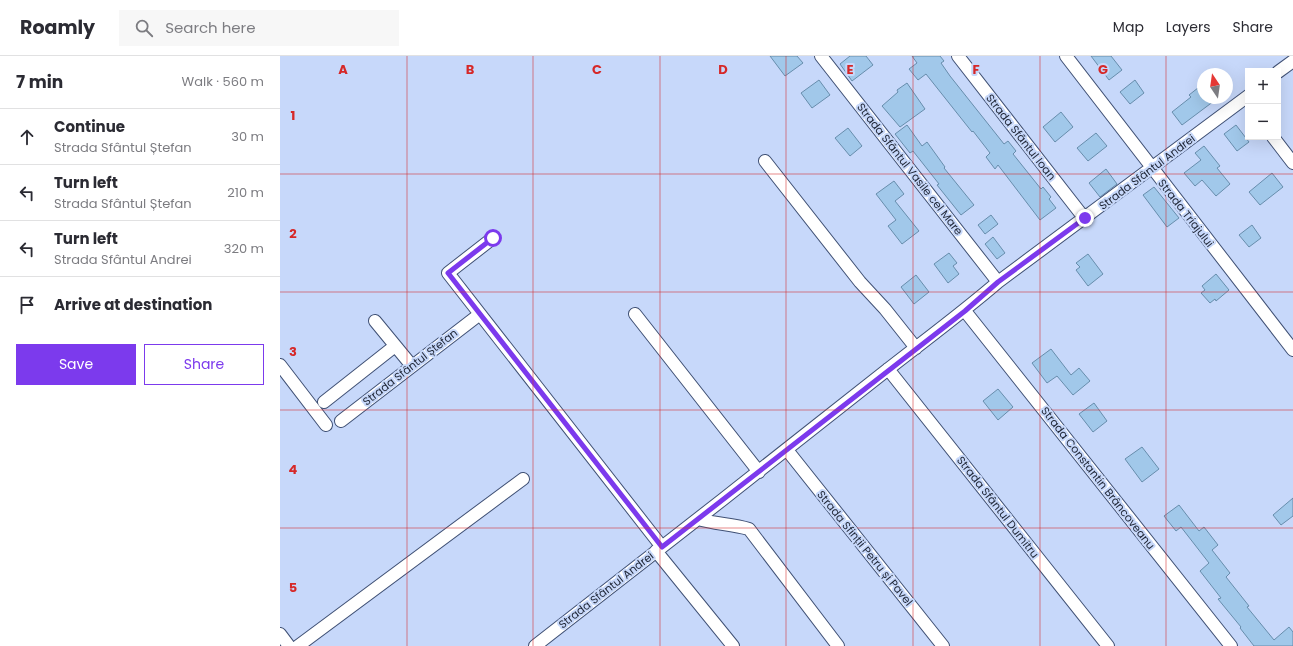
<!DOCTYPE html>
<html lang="en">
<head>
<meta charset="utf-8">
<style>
  body { margin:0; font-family:Poppins,sans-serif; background:#f7f7f7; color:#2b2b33 }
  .controls { position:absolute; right:12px; top:12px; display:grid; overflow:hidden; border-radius:0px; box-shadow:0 4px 16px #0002 }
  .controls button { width:36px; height:36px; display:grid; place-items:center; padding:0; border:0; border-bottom:1px solid #e1e1e2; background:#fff; color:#2b2b33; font:20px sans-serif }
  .compass { position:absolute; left:917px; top:12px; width:36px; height:36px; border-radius:50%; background:#fff; box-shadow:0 4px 16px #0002; rotate:347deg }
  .stop { position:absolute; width:12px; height:12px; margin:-9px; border:3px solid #7c3aed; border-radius:50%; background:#fff }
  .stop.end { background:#7c3aed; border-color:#fff; box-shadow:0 1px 4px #0008 }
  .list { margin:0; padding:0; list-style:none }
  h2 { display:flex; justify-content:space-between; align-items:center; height:52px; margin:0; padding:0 16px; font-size:17px }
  h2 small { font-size:13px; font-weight:400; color:#7c7c81 }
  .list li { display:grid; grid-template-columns:26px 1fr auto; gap:12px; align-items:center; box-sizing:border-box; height:56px; padding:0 16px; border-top:1px solid #e1e1e2 }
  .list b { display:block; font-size:15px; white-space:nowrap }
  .list p { margin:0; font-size:13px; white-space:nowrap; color:#7c7c81 }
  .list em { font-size:13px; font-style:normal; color:#7c7c81 }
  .actions { display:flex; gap:8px; padding:12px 16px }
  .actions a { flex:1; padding:9px 0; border:1px solid #7c3aed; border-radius:0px; text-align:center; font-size:14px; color:#7c3aed }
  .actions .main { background:#7c3aed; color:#fff }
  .icon { flex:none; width:22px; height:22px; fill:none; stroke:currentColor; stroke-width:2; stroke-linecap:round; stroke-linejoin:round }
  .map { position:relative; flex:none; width:1013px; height:590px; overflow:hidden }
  header { display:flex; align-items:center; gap:24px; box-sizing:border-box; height:56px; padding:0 20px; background:#fff; border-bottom:1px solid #e1e1e2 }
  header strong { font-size:19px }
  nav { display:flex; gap:22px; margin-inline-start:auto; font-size:14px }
  .search { width:280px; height:36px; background:#f7f7f7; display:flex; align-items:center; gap:10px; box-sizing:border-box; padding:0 14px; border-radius:0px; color:#7c7c81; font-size:15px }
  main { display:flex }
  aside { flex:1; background:#fff }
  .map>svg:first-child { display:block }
  .building { fill:#a1c8ea; stroke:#678dac }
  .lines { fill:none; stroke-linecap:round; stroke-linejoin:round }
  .street-casing { stroke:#405175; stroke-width:14 }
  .street { stroke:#fff; stroke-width:12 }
  .route { stroke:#7c3aed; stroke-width:5 }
  .grid { fill:none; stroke:#d62828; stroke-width:1; stroke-opacity:0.55 }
  .labels { text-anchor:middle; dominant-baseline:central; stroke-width:4; stroke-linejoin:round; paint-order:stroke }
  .street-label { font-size:11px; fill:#1e2535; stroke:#c7d8fa }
  .grid-label { font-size:13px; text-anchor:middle; font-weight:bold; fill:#d62828; stroke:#c7d8fa; stroke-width:4; stroke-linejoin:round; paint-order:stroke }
</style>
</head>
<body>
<header>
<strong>Roamly</strong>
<div class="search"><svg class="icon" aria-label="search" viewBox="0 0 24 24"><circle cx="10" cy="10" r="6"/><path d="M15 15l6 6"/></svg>Search here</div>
<nav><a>Map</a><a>Layers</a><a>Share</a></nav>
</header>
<main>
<aside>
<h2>7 min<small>Walk · 560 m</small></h2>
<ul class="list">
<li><svg class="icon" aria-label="ahead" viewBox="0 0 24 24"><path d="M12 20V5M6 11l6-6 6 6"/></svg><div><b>Continue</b><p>Strada Sfântul Ștefan</p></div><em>30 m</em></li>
<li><svg class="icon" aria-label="left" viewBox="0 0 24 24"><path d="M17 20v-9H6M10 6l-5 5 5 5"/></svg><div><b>Turn left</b><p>Strada Sfântul Ștefan</p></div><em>210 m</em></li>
<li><svg class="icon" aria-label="left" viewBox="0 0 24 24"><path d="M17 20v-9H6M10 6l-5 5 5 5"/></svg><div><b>Turn left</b><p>Strada Sfântul Andrei</p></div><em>320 m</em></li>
<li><svg class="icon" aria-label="arrive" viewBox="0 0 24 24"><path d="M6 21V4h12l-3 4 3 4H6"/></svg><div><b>Arrive at destination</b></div></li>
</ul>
<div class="actions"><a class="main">Save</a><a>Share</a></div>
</aside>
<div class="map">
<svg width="1013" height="590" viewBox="0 0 1013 590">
  <rect width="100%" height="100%" fill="#c7d8fa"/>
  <path class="building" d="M490,0H517L523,7L505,20Z
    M570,0H586L593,9L572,25L560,8Z
    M632,0H660L664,5L661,7L670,20L724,88L728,85L736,95L733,98L761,133L763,131L771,141L769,143L776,152L760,164L718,109L715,113L706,101L710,97L693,75L692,76L646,18L638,24L629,13L637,7Z
    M811,0H831L842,14L829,24Z
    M539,24L550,39L532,52L521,37Z
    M855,24L864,37L850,48L840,36Z
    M627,27L645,53L620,71L602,50L618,36L617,34Z
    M923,28V42H938L902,69L892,56L911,41L909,39Z
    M781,56L793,71L775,86L763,71Z
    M627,69L642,90L647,86L665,111L664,112L694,149L681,159L657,129L659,128L633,95L630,97L615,78Z
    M956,69L969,86L957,95L944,78Z
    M568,72L582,90L570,100L555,82Z
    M816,77L827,90L808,105L797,92Z
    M924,90L940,110L937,112L950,128L936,140L922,124L915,130L904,117L921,104L915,97Z
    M826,113L837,128L820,141L809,127Z
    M992,117L1003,131L980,149L969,136Z
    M614,125L624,138L615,145L639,175L622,188L608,170L616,164L596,138Z
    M874,131L899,162L887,171L863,139Z
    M711,159L718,168L705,178L698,169Z
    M972,169L981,182L969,191L959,179Z
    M713,181L725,197L717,203L705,188Z
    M669,197L677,207L673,210L679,218L668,227L654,208Z
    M808,198L823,218L808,230L796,214L800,211L796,207Z
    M936,218L949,234L936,245L935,243L930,247L921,237L925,234L922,230Z
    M636,219L649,236L634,248L621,231Z
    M771,293L791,319L799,312L810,325L793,339L777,320L767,327L752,307Z
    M718,333L733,351L718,364L703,345Z
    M814,347L827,365L813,376L799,358Z
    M862,391L879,413L862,426L845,403Z
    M1013,442V460L1001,469L993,459Z
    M899,449L919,475L924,471L938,489L932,494L950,517L946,521L969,550L967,551L994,584L1009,571L1013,576V590H974L960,572L961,571L938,543L941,542L920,515L929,507L901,471L896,475L884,460Z"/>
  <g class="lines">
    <g class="street-casing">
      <path id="street" d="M541,0L718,226
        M678,0L805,163
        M786,0L1013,294
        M998,16L1013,5
        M993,81L1013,107
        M485,105L580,226L605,253L636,292
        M213,182L168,217L382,491
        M685,255L951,590
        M355,258L479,416
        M95,265L132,310
        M0,309L46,369
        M608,313L828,590
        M44,346L115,290
        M61,365L200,258
        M507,394L663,590
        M418,463C435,468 452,468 469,473L558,590
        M376,495L453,590
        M0,578L9,590
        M18,590L243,423
        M255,590C373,498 490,407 607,314C644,285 682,257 718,226L968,40"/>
    </g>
    <use href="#street" class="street"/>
  </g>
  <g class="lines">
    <path class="route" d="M213,182L168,217L382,491L685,255L718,226L805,162"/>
  </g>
  <path class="grid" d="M127,0V590M253,0V590M380,0V590M506,0V590M633,0V590M760,0V590M886,0V590M0,118H1013M0,236H1013M0,354H1013M0,472H1013"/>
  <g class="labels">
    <g class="street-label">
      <text transform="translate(741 81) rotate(52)">Strada Sfântul Ioan</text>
      <text transform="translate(630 113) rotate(52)">Strada Sfântul Vasile cel Mare</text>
      <text transform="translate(867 116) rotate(-37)">Strada Sfântul Andrei</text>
      <text transform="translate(906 157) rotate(52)">Strada Triajului</text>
      <text transform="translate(130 311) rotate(-38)">Strada Sfântul Ștefan</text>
      <text transform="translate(818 422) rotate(52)">Strada Constantin Brâncoveanu</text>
      <text transform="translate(718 451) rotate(52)">Strada Sfântul Dumitru</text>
      <text transform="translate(585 492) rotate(51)">Strada Sfinții Petru și Pavel</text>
      <text transform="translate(326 534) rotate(-38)">Strada Sfântul Andrei</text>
    </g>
  </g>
  <g class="grid-label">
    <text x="63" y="18">A</text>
    <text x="190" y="18">B</text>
    <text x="317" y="18">C</text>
    <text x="443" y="18">D</text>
    <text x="570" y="18">E</text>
    <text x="696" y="18">F</text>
    <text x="823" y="18">G</text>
    <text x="13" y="64">1</text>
    <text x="13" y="182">2</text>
    <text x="13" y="300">3</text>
    <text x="13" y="418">4</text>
    <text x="13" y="536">5</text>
  </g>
</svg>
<div class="controls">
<button>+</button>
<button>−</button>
</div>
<svg class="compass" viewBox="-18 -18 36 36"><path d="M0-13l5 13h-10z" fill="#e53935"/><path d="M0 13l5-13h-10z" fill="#7c7c81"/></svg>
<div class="stop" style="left:213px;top:182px"></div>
<div class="stop end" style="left:805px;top:162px"></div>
</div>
</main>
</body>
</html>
